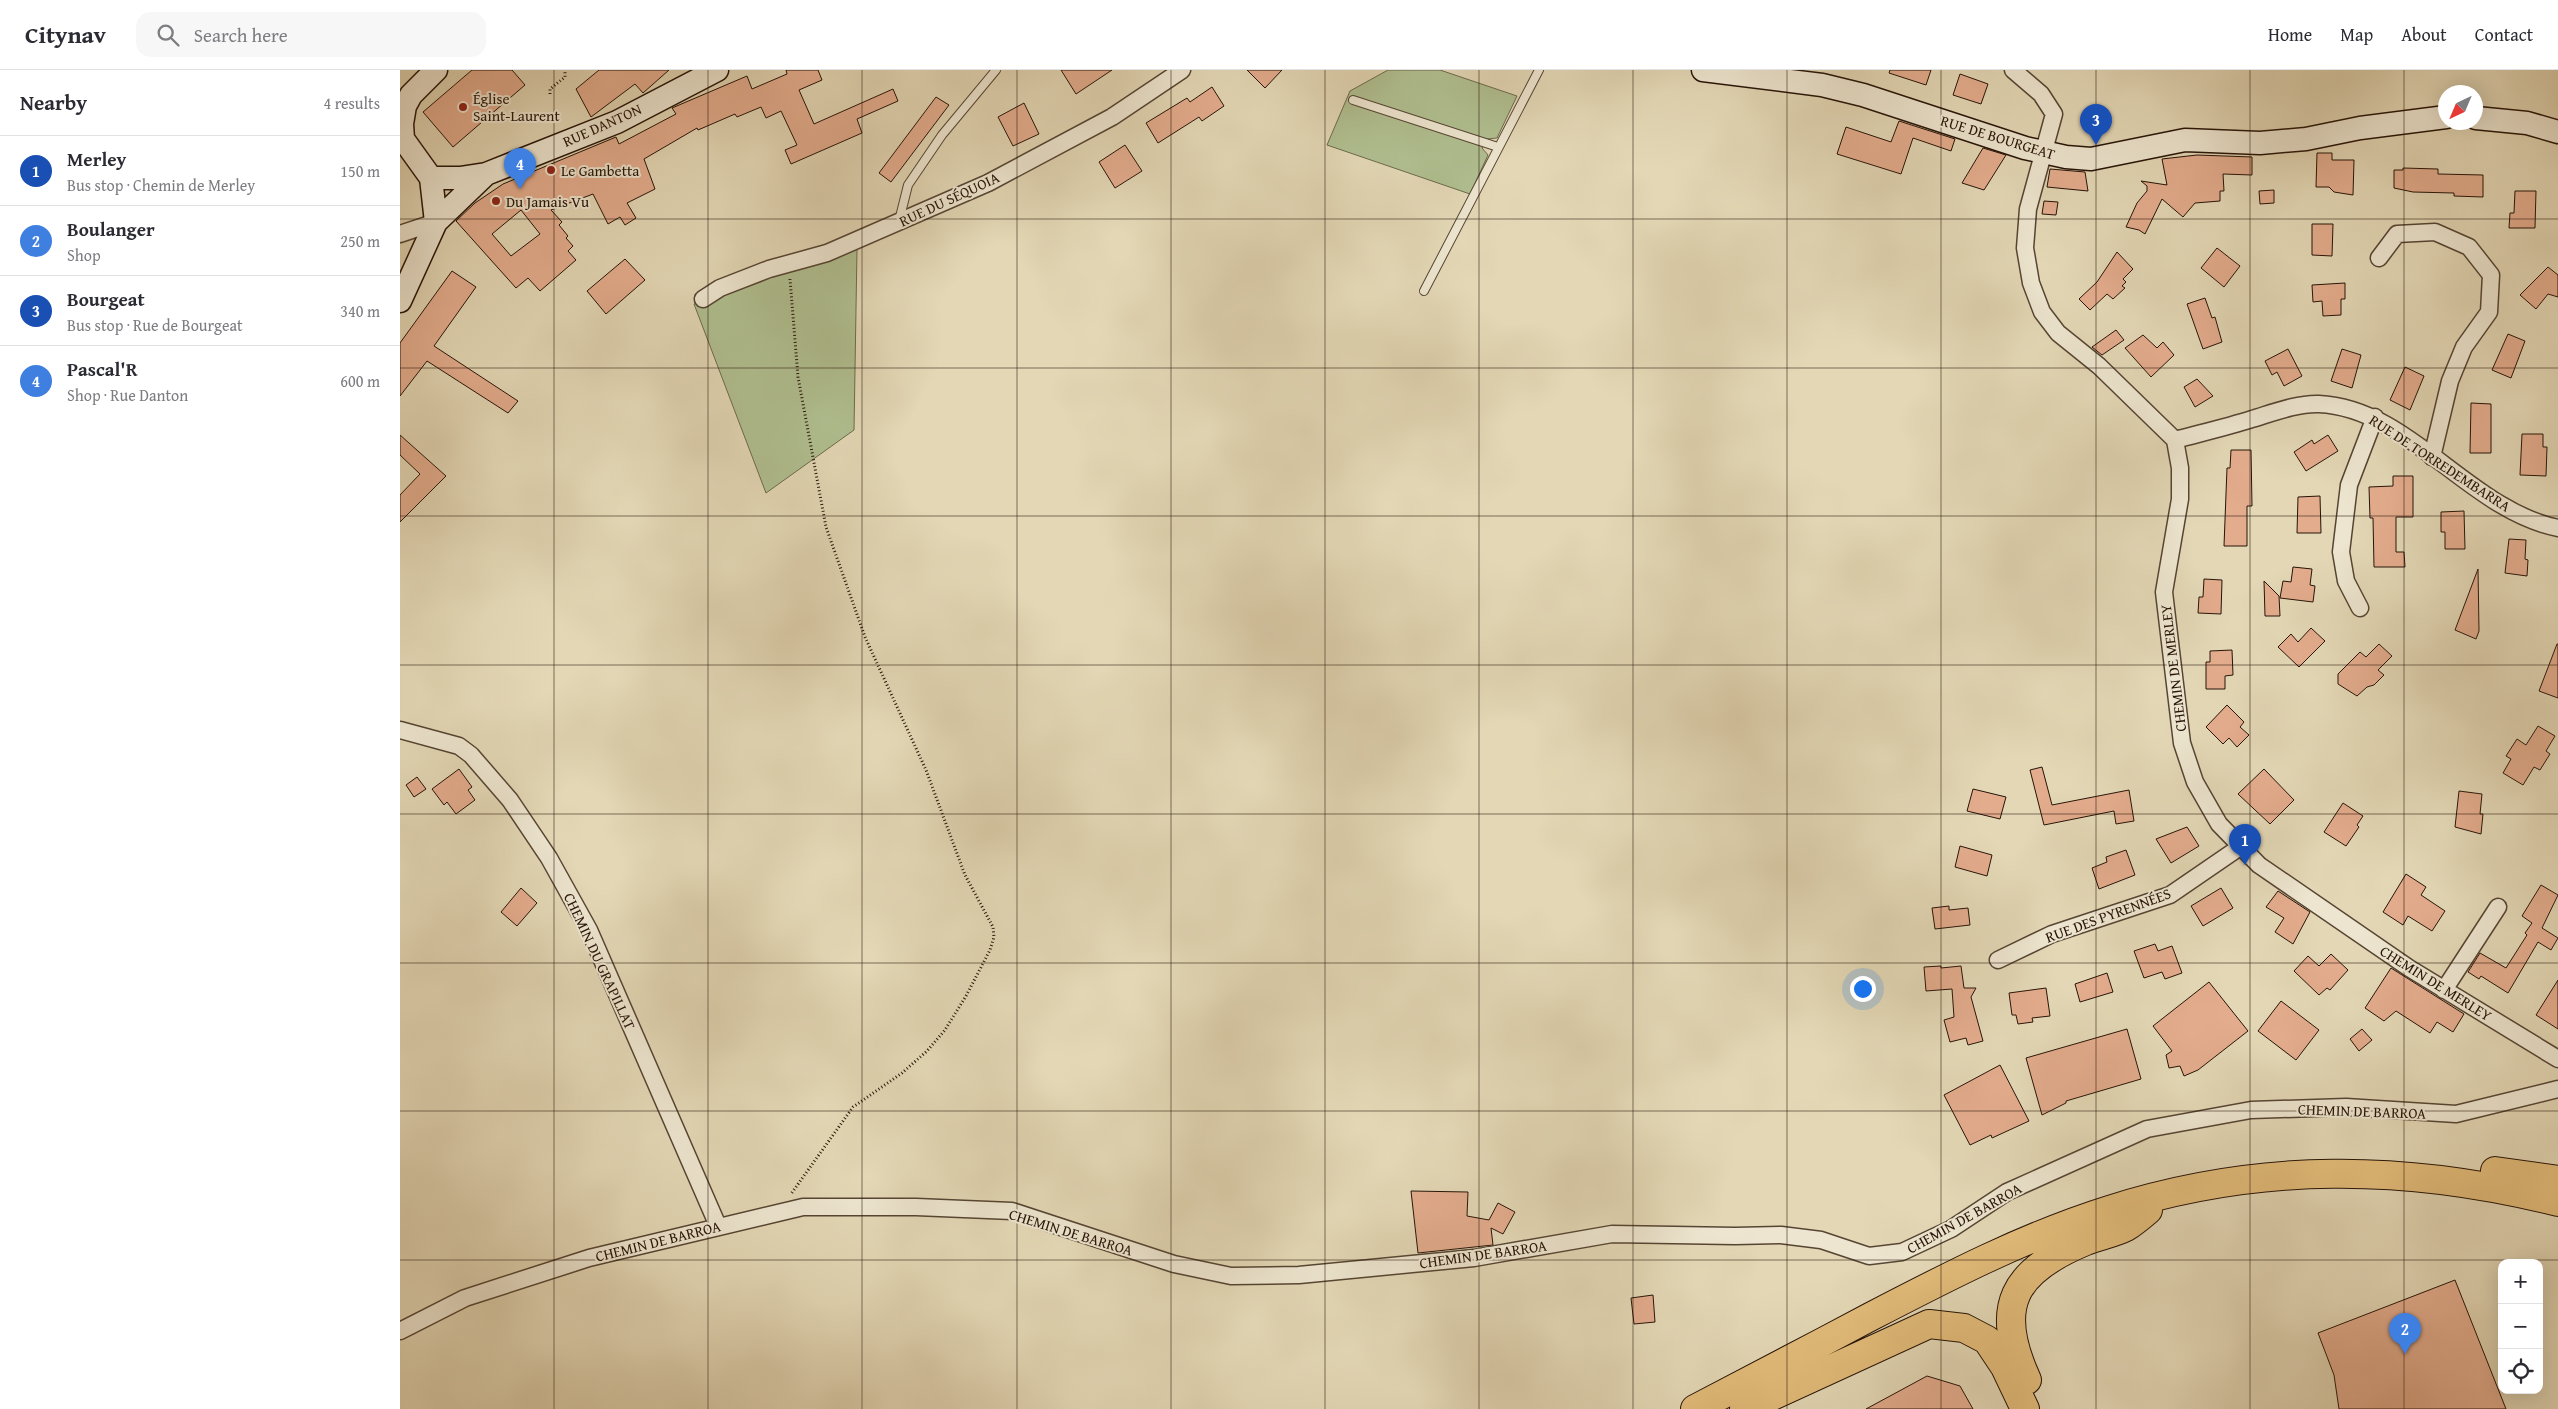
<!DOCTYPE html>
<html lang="en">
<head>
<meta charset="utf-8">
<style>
  body { margin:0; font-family:"Gentium Book Plus",serif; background:#f7f7f7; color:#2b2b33 }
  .controls { position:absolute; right:15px; bottom:15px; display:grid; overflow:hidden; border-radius:10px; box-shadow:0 5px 20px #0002 }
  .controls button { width:45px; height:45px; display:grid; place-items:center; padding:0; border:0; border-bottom:1px solid #e1e1e2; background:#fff; color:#2b2b33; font:25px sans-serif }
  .compass { position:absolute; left:2038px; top:15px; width:45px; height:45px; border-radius:50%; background:#fff; box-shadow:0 5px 20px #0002; rotate:224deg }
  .you { position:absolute; left:1462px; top:918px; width:18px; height:18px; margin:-12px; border:4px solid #fff; border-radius:50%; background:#1a73e8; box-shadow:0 0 0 8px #1a73e833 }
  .badge { display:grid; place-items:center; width:32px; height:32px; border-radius:50%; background:#2563eb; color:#fff; font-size:16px; font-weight:700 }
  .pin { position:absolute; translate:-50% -41px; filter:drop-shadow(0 1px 2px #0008) }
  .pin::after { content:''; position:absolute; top:26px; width:18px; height:15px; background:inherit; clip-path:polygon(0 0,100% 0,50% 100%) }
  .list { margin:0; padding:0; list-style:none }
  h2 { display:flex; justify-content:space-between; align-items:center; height:65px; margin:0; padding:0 20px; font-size:21px }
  h2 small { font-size:16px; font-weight:400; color:#7c7c81 }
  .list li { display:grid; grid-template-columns:32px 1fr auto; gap:15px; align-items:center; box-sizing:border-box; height:70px; padding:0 20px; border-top:1px solid #e1e1e2 }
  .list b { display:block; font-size:19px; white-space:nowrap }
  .list p { margin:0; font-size:16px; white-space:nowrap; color:#7c7c81 }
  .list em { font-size:16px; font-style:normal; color:#7c7c81 }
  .icon { flex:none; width:28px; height:28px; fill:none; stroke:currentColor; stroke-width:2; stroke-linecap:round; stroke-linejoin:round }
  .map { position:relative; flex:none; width:2158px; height:1339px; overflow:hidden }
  header { display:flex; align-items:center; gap:30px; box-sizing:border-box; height:70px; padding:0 25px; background:#fff; border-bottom:1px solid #e1e1e2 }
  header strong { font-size:24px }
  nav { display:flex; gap:28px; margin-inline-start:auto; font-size:18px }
  .search { width:350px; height:45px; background:#f7f7f7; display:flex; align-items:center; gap:12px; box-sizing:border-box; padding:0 18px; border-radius:15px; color:#7c7c81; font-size:19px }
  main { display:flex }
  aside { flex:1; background:#fff }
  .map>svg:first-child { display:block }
  .green { fill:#b0bf90; stroke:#6c6a4c }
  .building { fill:#e3ac8d; stroke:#271408; fill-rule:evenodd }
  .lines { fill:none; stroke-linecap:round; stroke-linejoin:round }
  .lane-casing { stroke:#564533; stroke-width:10 }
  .street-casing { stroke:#564533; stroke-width:19 }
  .secondary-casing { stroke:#271408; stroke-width:25 }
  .highway-casing { stroke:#271408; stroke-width:30 }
  .path { stroke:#271408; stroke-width:3; stroke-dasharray:1 2.5; stroke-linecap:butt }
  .lane { stroke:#ede5cf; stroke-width:8 }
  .street { stroke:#ede5cf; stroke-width:16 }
  .secondary { stroke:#ede5cf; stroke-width:22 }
  .highway { stroke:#e2bc7a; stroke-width:28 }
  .grid { fill:none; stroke:#271408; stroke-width:1; stroke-opacity:0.55 }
  .poi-dot { fill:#8f2418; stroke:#ede5cf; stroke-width:2 }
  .labels { text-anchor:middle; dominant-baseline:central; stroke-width:4; stroke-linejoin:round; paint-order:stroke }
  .poi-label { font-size:15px; fill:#271408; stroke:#ede5cf; text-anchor:start }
  .street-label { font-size:15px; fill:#271408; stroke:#ede5cf }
</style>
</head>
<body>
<header>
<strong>Citynav</strong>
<div class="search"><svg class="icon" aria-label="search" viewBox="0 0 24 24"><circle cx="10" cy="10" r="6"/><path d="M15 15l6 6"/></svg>Search here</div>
<nav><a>Home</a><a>Map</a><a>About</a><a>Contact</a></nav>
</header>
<main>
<aside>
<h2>Nearby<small>4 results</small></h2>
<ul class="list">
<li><span class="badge" style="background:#1a4fb4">1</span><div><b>Merley</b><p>Bus stop · Chemin de Merley</p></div><em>150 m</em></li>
<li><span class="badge" style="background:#3f7fe0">2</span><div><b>Boulanger</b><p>Shop</p></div><em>250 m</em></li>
<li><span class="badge" style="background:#1a4fb4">3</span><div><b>Bourgeat</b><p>Bus stop · Rue de Bourgeat</p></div><em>340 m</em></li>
<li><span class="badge" style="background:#3f7fe0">4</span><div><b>Pascal'R</b><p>Shop · Rue Danton</p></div><em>600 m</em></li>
</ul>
</aside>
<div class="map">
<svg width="2158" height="1339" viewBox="0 0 2158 1339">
  <rect width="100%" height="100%" fill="#e3d7b5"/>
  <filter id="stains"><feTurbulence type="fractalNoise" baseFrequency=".004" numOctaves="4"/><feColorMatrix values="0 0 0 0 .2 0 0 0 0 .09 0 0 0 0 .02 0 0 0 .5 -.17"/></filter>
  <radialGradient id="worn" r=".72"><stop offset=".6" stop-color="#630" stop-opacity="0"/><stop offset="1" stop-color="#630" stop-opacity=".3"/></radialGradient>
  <path class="green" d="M988,0H1040L1117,26L1097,68L1087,69L1082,78L1088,85L1070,124L927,75L950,21Z
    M457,179L454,360L366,423L294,234L386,190Z"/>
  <path class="building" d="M72,0H112L125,15L53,77L23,42Z
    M199,0H269L243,23L235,14L191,47L176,19Z
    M386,0H418L422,10L399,20L414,54L493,19L498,31L457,49L462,63L391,94L385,80L397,75L381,41L366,48L361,37L337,47L335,44L298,60L297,58L244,89L255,119L227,133L236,148L225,155L220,147L208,154L193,124L151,140L162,152L159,155L168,166L166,168L173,176L168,181L176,190L140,221L128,208L116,218L56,151L75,133L103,114L216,67L219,74L276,44L272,38L347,6L352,19L387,4ZM121,140L140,164L111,186L92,164Z
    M661,0H712L676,24Z
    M847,0H882L865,18Z
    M1490,0H1531L1526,15L1489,3Z
    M1560,4L1588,14L1581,34L1553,25Z
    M812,17L824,36L802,51L799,47L758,73L746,53L787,28L790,32Z
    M536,27L549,35L491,112L479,103Z
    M624,33L639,64L613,76L598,47Z
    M1499,51L1555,69L1551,81L1513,68L1501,104L1437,84L1446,57L1491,72Z
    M725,75L742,101L715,118L699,92Z
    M1583,78L1606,85L1584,120L1562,113Z
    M1917,83H1932V90H1954L1953,125L1934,122L1929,117H1916Z
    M1797,85L1852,87V105L1823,104L1824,121H1820V131L1795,133L1783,147L1762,129L1745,164L1739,160L1726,157L1737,133L1747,121V116L1741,111L1767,115L1762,89Z
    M2003,98L2038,99V104L2083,105V127L2054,126V123L2013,122L1994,118V100H2003Z
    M1650,99L1685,102L1688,121L1647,117Z
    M1874,120V133L1860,134L1859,121Z
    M2115,121H2136L2135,158H2109L2110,143H2114Z
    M1644,131L1658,132L1656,145L1642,144Z
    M1912,154H1933L1932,186L1912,185Z
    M1817,178L1840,196L1824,217L1801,198Z
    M1717,182L1733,199L1723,209L1726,212L1722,216L1725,218L1713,229L1707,224L1690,240L1679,229L1697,212Z
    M225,189L245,210L206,244L187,221Z
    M2148,197L2158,205V227L2148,224L2136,239L2120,225Z
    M52,201L76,217L34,276L118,331L108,343L27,291L0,326V273Z
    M1945,213V229H1941V245L1923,246L1922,231L1913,232L1912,215Z
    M1805,228L1812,248L1815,247L1822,272L1803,279L1787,234Z
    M1716,260L1724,270L1702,285L1692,277Z
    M2108,264L2125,271L2111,308L2092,300Z
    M1743,265L1757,278L1763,272L1774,285L1751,307L1725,278Z
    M1888,279L1902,306L1884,316L1877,302L1872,305L1865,291Z
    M1942,279L1961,285L1952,318L1931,311Z
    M2005,297L2024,306L2010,340L1990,330Z
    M1797,309L1813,326L1795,337L1784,317Z
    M2071,333L2091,334V383H2070Z
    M2122,364H2143V377H2147L2146,406L2120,405Z
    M0,365L46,406L0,452V425L20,404L0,385Z
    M1928,365L1938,381L1906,401L1894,382L1912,370L1914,374Z
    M1831,380H1851L1852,436H1847V476H1824L1827,398H1830Z
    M1993,406H2013V447H1996V482H2004L2005,497H1974L1973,448H1970L1969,417L1993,416Z
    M1920,426L1921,463H1897L1898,427Z
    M2064,441L2065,479H2045V462H2041V442Z
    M2109,469L2126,470L2125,489L2128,490L2127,506L2105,503Z
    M1893,497L1912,499L1910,515L1915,516L1913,532L1880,528L1883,511L1891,512Z
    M2078,499L2079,561L2076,569L2055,560Z
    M1804,509L1822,510L1821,544L1798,543L1799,527H1803Z
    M1864,511L1879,526L1880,546H1865Z
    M1911,558L1925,571L1899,597L1878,577L1891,564L1898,572Z
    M1979,574L1992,586L1978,600L1984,605L1974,615L1967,617L1957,626L1938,614V604L1960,582L1966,587Z
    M2157,574H2158V628L2139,621Z
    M1832,580L1833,605L1825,606V619H1806V592H1810V581Z
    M1827,635L1844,652L1840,657L1849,665L1837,677L1829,668L1823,674L1806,657Z
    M2138,656L2155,666L2146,681L2150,684L2140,700L2134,697L2123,715L2103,703L2111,689L2106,686L2117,669L2126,675Z
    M1642,697L1652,735L1729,720L1734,751L1716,754L1714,741L1644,755L1630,700Z
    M59,699L72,717L68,720L75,730L56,744L47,732L44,735L32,719Z
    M1864,699L1894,730L1870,754L1838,724Z
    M17,707L26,719L14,727L6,715Z
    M1573,719L1606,727L1600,749L1567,741Z
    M2059,721L2082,724L2080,744H2083L2081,764L2055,757Z
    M1943,733L1963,746L1957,755L1959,757L1946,776L1924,762Z
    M1787,757L1799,776L1771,793L1756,769Z
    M1560,776L1592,785L1587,806L1555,797Z
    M1726,780L1735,805L1699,819L1692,798L1707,792L1706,787Z
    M2006,804L2026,817L2021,825L2045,841L2032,861L2008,846L2003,855L1983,842Z
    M2141,815L2158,825L2142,858L2158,868L2151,880L2138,872L2108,923L2081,906L2079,909L2068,902L2080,883L2106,898L2127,865L2125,863L2132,853L2122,846Z
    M121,818L137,833L117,856L101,842Z
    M1821,818L1833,838L1803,856L1791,836Z
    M1878,821L1910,842L1893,874L1875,862L1884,848L1866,837Z
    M1549,836V840L1568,838L1570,855L1535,859L1532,838Z
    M1755,874L1758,881L1772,876L1782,903L1765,909L1762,902L1744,908L1734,881Z
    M1931,884L1948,900L1930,920L1927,918L1919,925L1894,901L1908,886L1919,896Z
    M1541,896V898L1561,896L1564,918H1576L1571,927L1583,971L1568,975L1566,968L1550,972L1544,950L1554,947L1552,919L1526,921L1524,897Z
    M1991,898L2064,944L2053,962L2037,952L2030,963L1996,941L1984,951L1965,938Z
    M1707,903L1713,922L1680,932L1675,914Z
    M2158,910V959L2136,945Z
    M1809,912L1848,961L1798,1000L1784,1006L1780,996L1769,998L1766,985L1772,981L1753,956Z
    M1646,918L1650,946L1632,948L1633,952L1618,954L1616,945H1612L1609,923Z
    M1881,931L1919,960L1896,990L1858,961Z
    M1727,959L1741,1009L1666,1031V1033L1642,1045L1626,988Z
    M1962,959L1972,970L1959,981L1950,969Z
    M1600,995L1629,1051L1592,1068L1591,1065L1570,1075L1544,1025Z
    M1011,1121L1068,1122L1067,1146L1089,1150L1098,1133L1115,1142L1103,1164L1091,1158L1093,1175L1018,1183Z
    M2055,1210L2106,1339H1939L1934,1305L1918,1263Z
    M1253,1225L1255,1252L1234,1254L1231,1228Z
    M1527,1306L1560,1316L1573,1339H1466Z"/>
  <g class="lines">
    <g class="lane-casing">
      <path id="lane" d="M953,30L1098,77
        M499,151L508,115L542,65L596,0
        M1024,221L1139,0"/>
    </g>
    <g class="street-casing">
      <path id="street" d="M1613,0L1641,24L1654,44L1628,139L1625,178L1631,213L1642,242L1658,263L1699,296L1775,370L1780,398V429L1764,522L1782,673L1795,712L1819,754L1859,795L2009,898L2158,989
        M0,164L36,152
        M1979,188L1997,164L2035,162L2069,177L2091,205L2089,242L2064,277L2050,311L2032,387
        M303,229L320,218L369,199L427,183L588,113L712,47L782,0
        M1775,370C1801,363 1827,357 1852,349C1872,343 1898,333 1919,334C2009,338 2069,440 2158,458
        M1960,538L1946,511L1941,482L1949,415L1975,347
        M0,660L59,676L71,685L110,730L149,788L189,860L318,1156
        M1598,890L1652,864L1770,825L1840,777
        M2044,920L2098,837
        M0,1261L65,1228L189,1188L403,1137H516L612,1141L774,1194L831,1206L899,1205L1074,1188L1212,1164L1335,1166L1381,1165L1421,1170L1469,1186L1502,1182L1551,1159L1607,1122L1747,1059L1851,1040L1946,1037L2056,1044L2158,1019"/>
    </g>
    <g class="secondary-casing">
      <path id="secondary" d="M1303,0L1422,15L1463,25L1625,78L1666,87L1691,89L1785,70L1860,73L1906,69L1960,58L2046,47
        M2076,48L2127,53L2158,62
        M31,108H60L86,104L217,52L317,0
        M36,152L86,104
        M0,231L36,152L31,108L3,69L2,54L5,36L11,25L36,0"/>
    </g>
    <g class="highway-casing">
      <path id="highway" d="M2095,1101L2158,1110
        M1627,1310C1593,1236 1613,1201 1686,1171C1699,1166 1714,1163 1726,1157C1734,1152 1741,1146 1748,1140
        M1295,1339C1354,1308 1412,1278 1470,1247C1547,1207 1626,1166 1709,1140C1859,1092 2006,1094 2158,1132
        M1344,1339L1529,1254L1564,1258L1587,1270L1605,1297L1625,1339"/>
    </g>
    <path class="path" d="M150,24V19L165,7V0
      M390,209L398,307L426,457L465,567L526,700L565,805L593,857L594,867L590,880L566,926L545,960L527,981L502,1003L453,1037L391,1124"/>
    <use href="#lane" class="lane"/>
    <use href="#street" class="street"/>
    <use href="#secondary" class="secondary"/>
    <use href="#highway" class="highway"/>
  </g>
  <path class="grid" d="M154,0V1339M308,0V1339M462,0V1339M617,0V1339M771,0V1339M925,0V1339M1079,0V1339M1233,0V1339M1387,0V1339M1541,0V1339M1696,0V1339M1850,0V1339M2004,0V1339M0,149H2158M0,298H2158M0,446H2158M0,595H2158M0,744H2158M0,893H2158M0,1041H2158M0,1190H2158"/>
  <g class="poi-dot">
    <circle cx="63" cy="37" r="5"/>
    <circle cx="151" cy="100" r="5"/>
    <circle cx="96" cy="131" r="5"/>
  </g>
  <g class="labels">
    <g class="poi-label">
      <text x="73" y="28">Église<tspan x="73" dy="17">Saint-Laurent</tspan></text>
      <text x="161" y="100">Le Gambetta</text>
      <text x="106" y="131">Du Jamais Vu</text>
    </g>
    <g class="street-label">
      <text transform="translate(202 55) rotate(-24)">RUE DANTON</text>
      <text transform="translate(1598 67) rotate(17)">RUE DE BOURGEAT</text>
      <text transform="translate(549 129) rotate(-25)">RUE DU SÉQUOIA</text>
      <text transform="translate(2040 393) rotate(33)">RUE DE TORREDEMBARRA</text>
      <text transform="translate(1773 598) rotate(-97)">CHEMIN DE MERLEY</text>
      <text transform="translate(1708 845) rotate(-20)">RUE DES PYRENNÉES</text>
      <text transform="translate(200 891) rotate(65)">CHEMIN DU GRAPILLAT</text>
      <text transform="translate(2036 913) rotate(32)">CHEMIN DE MERLEY</text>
      <text transform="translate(1962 1041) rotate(2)">CHEMIN DE BARROA</text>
      <text transform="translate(1564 1148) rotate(-29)">CHEMIN DE BARROA</text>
      <text transform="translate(671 1162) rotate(17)">CHEMIN DE BARROA</text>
      <text transform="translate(258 1171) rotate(-14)">CHEMIN DE BARROA</text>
      <text transform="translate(1083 1184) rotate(-8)">CHEMIN DE BARROA</text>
    </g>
  </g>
  <rect width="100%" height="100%" filter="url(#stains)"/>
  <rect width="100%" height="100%" fill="url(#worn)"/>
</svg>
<div class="controls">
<button>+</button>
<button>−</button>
<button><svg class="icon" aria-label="locate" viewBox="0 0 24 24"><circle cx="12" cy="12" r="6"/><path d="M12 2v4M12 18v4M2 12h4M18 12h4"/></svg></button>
</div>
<svg class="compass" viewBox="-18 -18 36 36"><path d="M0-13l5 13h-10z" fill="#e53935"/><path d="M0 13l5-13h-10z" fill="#7c7c81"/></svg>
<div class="you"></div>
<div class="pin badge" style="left:1845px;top:795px;background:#1a4fb4">1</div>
<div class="pin badge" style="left:2005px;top:1284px;background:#3f7fe0">2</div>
<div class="pin badge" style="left:1696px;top:75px;background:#1a4fb4">3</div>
<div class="pin badge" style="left:120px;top:119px;background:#3f7fe0">4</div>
</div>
</main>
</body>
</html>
